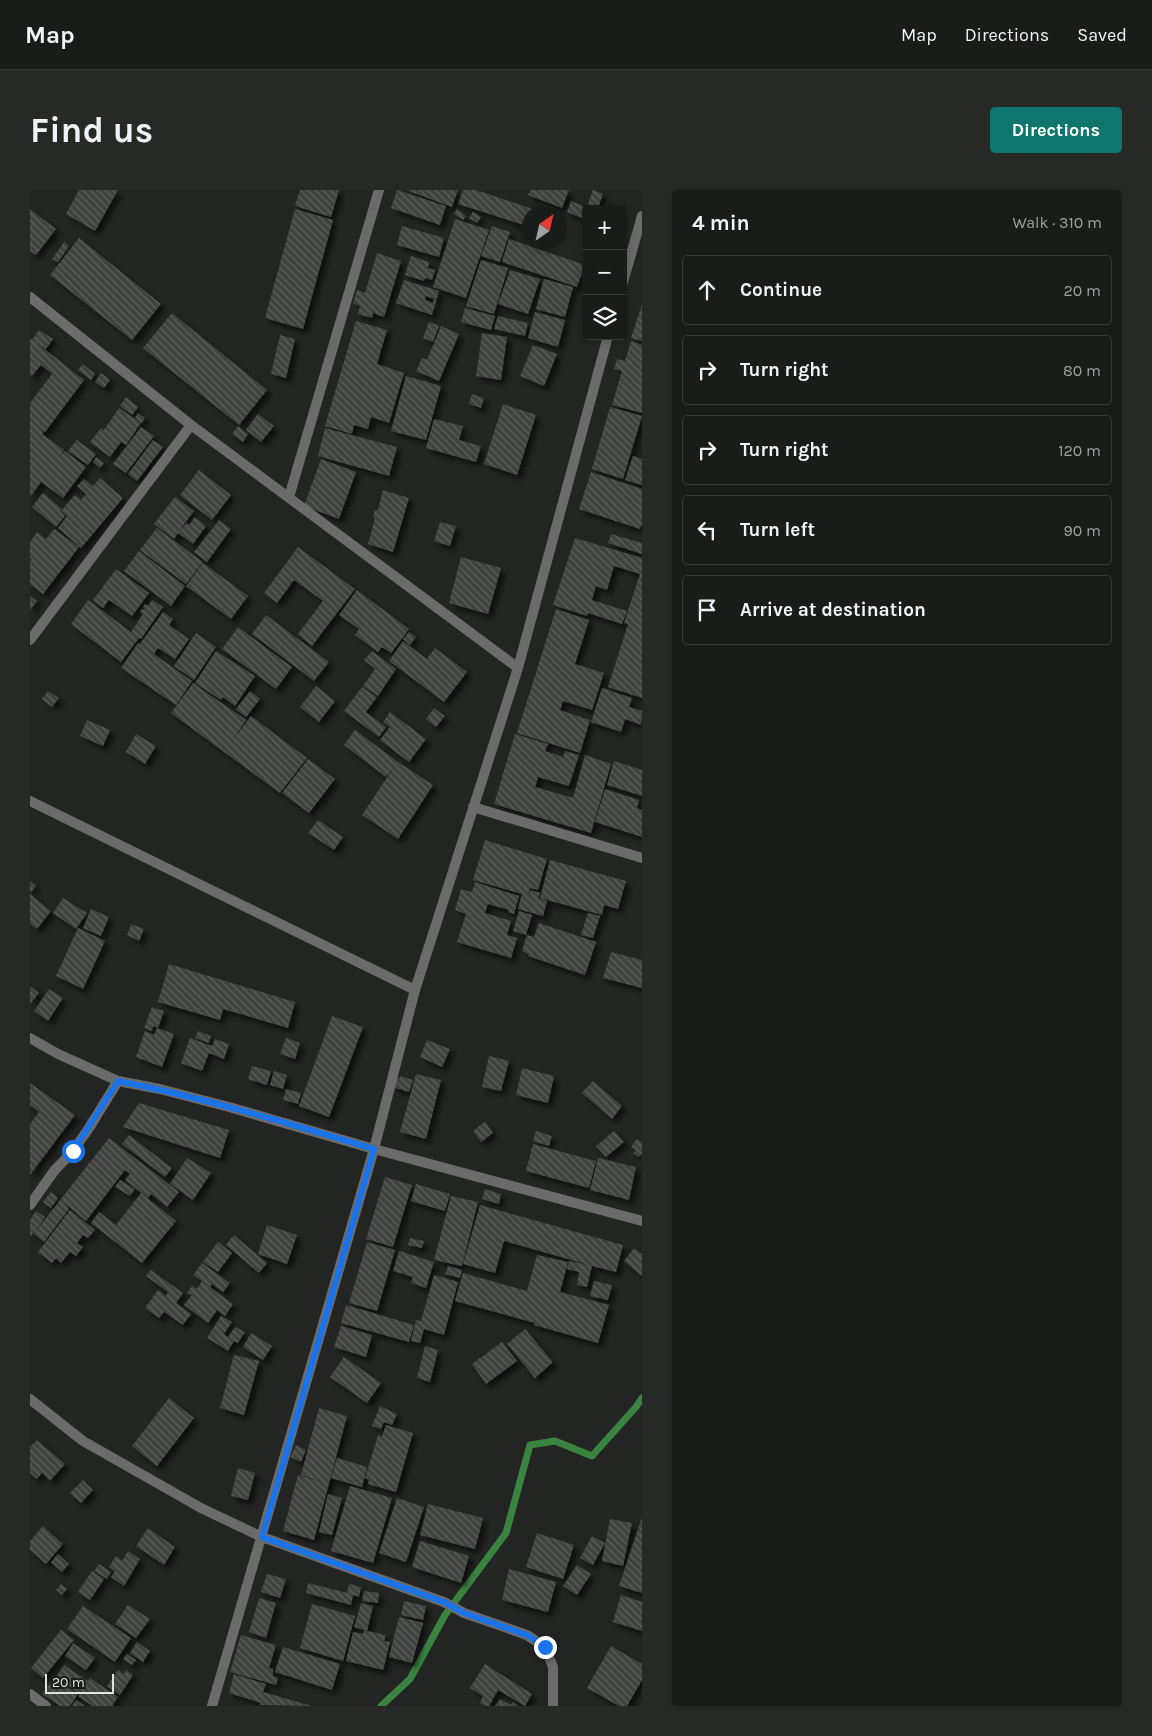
<!DOCTYPE html>
<html lang="en">
<head>
<meta charset="utf-8">
<style>
  body { margin:0; font-family:Karla,sans-serif; background:#272927; color:#f1f3f6 }
  .controls { position:absolute; right:15px; top:15px; display:grid; overflow:hidden; border-radius:5px; box-shadow:0 2px 8px #0003 }
  .controls button { width:45px; height:45px; display:grid; place-items:center; padding:0; border:0; border-bottom:1px solid #383a39; background:#1a1c1a; color:#f1f3f6; font:25px sans-serif }
  .compass { position:absolute; left:492px; top:15px; width:45px; height:45px; border-radius:50%; background:#1a1c1a; box-shadow:0 2px 8px #0003; rotate:34deg }
  .scale { position:absolute; left:15px; bottom:12px; width:69px; box-sizing:border-box; padding-left:5px; border:2px solid #e0e1e0; border-top:0; font-size:14px; line-height:18px; white-space:nowrap; color:#e0e1e0; -webkit-text-stroke:4px #1a1c1a; paint-order:stroke }
  .stop { position:absolute; width:15px; height:15px; margin:-11px; border:4px solid #1a73e8; border-radius:50%; background:#fff }
  .stop.end { background:#1a73e8; border-color:#fff; box-shadow:0 1px 5px #0008 }
  .list { margin:0; padding:0; list-style:none }
  h2 { display:flex; justify-content:space-between; align-items:center; height:65px; margin:0; padding:0 20px; font-size:21px }
  h2 small { font-size:16px; font-weight:400; color:#9fa1a2 }
  .list li { display:grid; grid-template-columns:32px 1fr auto; gap:15px; align-items:center; box-sizing:border-box; height:70px; margin:0 10px 10px; padding:0 10px; border:1px solid #383a39; border-radius:5px }
  .list b { display:block; font-size:19px; white-space:nowrap }
  .list em { font-size:16px; font-style:normal; color:#9fa1a2 }
  .icon { flex:none; width:28px; height:28px; fill:none; stroke:currentColor; stroke-width:2; stroke-linecap:round; stroke-linejoin:round }
  .map { position:relative; flex:none; width:612px; height:1516px; overflow:hidden; border-radius:5px }
  header { display:flex; align-items:center; gap:30px; box-sizing:border-box; height:70px; padding:0 25px; background:#1a1c1a; border-bottom:1px solid #383a39 }
  header strong { font-size:24px }
  nav { display:flex; gap:28px; margin-inline-start:auto; font-size:18px }
  .intro { display:flex; align-items:center; justify-content:space-between; box-sizing:border-box; height:120px; padding:0 30px }
  h1 { margin:0; font-size:35px }
  .button { padding:12px 22px; border-radius:5px; background:#0f766e; color:#fff; font-size:18px; font-weight:700 }
  main { display:flex; gap:30px; padding:0 30px }
  aside { flex:1; background:#1a1c1a; border-radius:5px; box-shadow:0 2px 8px #0003 }
  .map>svg:first-child { display:block }
  .lines { fill:none; stroke-linecap:round; stroke-linejoin:round }
  .stream { stroke:#3a8341; stroke-width:7 }
  .building { fill:url(#building-back-hatch); fill-rule:evenodd; filter:url(#shadow) }
  .street { stroke:#6c6b6b; stroke-width:10 }
  .route { stroke:#1a73e8; stroke-width:6 }
</style>
</head>
<body>
<header>
<strong>Map</strong>
<nav><a>Map</a><a>Directions</a><a>Saved</a></nav>
</header>
<div class="intro"><h1>Find us</h1><a class="button">Directions</a></div>
<main>
<div class="map">
<svg width="612" height="1516" viewBox="0 0 612 1516">
  <defs>
    <pattern id="building-back-hatch" width="6" height="6" patternUnits="userSpaceOnUse" patternTransform="scale(1.25)"><rect width="6" height="6" fill="#414341"/><path d="M-1 5l2 2M0 0l6 6M5-1l2 2" fill="none" stroke="#5c5e5c"/></pattern>
    <filter id="shadow"><feDropShadow dx="4.5" dy="4.5" stdDeviation="2.5" flood-color="#0009"/></filter>
  </defs>
  <rect width="100%" height="100%" fill="#232523"/>
  <g class="lines">
    <path class="stream" d="M351,1516L380,1489L415,1425L476,1343L500,1255L525,1251L562,1266L606,1217L612,1208"/>
  </g>
  <path class="building" d="M49,0H88L65,41L36,24Z
    M270,0H309L301,27L265,16Z
    M367,0L416,16L410,35L361,18Z
    M376,0H428L422,17Z
    M433,0H446L512,22H500V37L428,14Z
    M500,0H539L532,18L498,5Z
    M563,0L573,4L568,18L558,14Z
    M541,11L560,19H556L552,28L537,22Z
    M0,19L26,39L6,65L0,61Z
    M265,19L303,30L273,139L235,128Z
    M427,19L436,26L433,30L424,24Z
    M443,22L451,27L447,33L439,28Z
    M425,29L459,40L436,108L403,97Z
    M372,36L414,48L409,67L367,55Z
    M462,36L480,42L470,72L451,66Z
    M49,48L131,114L102,150L20,85Z
    M479,49L555,75L547,97L472,72Z
    M34,52L39,56L28,72L22,69Z
    M347,63L371,71L354,127L343,123L342,128L328,124L330,116L323,113L327,100L335,103Z
    M381,66L399,72L398,78L405,80L402,90L395,88L394,91L375,85Z
    M451,70L478,78L464,124L436,116Z
    M480,80L510,89L498,124L468,114Z
    M514,89L543,97L535,127L506,119Z
    M374,90L409,101L402,125L366,113ZM396,106L404,109L403,113L395,110Z
    M612,114V151L601,148Z
    M435,118L465,126L461,140L431,132Z
    M505,122L535,130L528,157L498,148Z
    M142,123L237,200L209,235L113,158Z
    M468,126L498,133L495,146L464,139Z
    M326,131L357,140L347,174L374,183L359,233L341,227L338,239L324,235L322,244L295,236Z
    M399,132L409,136L403,152L393,148Z
    M411,136L429,144L409,191L386,181L392,168L397,170Z
    M9,140L23,149L16,159L8,154L54,190L15,242L6,236L14,242L12,244L34,260L30,266L35,261L56,277L33,308L11,292L0,307V213L22,184L11,175L1,187L0,183V148L2,150Z
    M452,143L477,147L471,190L446,186Z
    M250,145L265,149L256,188L241,184Z
    M601,151L612,155V223L582,215L592,181L584,179L587,169L595,171Z
    M503,155L527,164L514,196L490,186Z
    M53,174L65,184L61,190L48,180Z
    M71,183L80,190L74,198L65,192Z
    M376,186L411,196L396,250L361,241Z
    M442,204L454,208L451,218L439,214Z
    M96,207L108,217L102,225L90,216Z
    M473,214L506,225L487,285L454,274Z
    M580,217L612,226L593,289L562,279Z
    M89,218L111,233L96,255L91,252L80,267L60,252L71,238L74,240Z
    M108,223L115,228L112,233L105,228Z
    M228,224L244,236L231,252L216,240Z
    M404,229L433,236L429,250L451,256L446,272L396,258Z
    M208,236L218,244L213,252L202,244Z
    M111,237L124,246L96,283L83,274Z
    M295,238L367,257L359,286L288,266Z
    M47,250L66,264L58,275L38,261Z
    M123,250L133,257L107,291L98,284Z
    M603,266L612,269V295L595,290Z
    M66,267L74,273L70,278L63,272Z
    M291,269L326,282L309,329L274,316Z
    M169,280L201,305L182,330L150,305Z
    M561,282L612,299V334L610,339L549,319Z
    M70,288L93,308L51,358L28,338L37,326L31,321L45,305L51,310L56,304L47,296L54,289L63,296Z
    M353,300L379,308L363,362L338,354L345,328L343,327L345,320H348Z
    M13,303L32,319L30,321L35,326L26,337L2,317Z
    M145,307L164,321L149,341L157,333L159,335L165,327L176,336L163,354L148,343L144,349L124,334Z
    M189,330L201,339L177,372L164,362Z
    M410,332L426,336L420,356L404,351Z
    M127,338L173,372L156,394L110,360Z
    M24,339L49,357L13,404L0,394V371L2,369L0,368V352L7,342L16,349Z
    M581,344L612,353V364L578,353Z
    M545,348L612,368V508L578,497L598,434L594,433L610,384L584,376L577,400L566,396L562,410L597,421L592,434L558,423L557,426L523,415Z
    M268,357L325,399L282,456L268,444L293,411L264,390L247,413L234,403Z
    M109,361L155,396L141,416L94,381Z
    M431,367L471,378L458,424L419,413Z
    M173,373L218,406L201,429L156,396Z
    M86,379L119,403L102,426L79,410L73,418L63,410Z
    M327,400L379,439L361,463L352,457L348,462L325,445L329,439L309,425Z
    M0,406L7,411L0,420Z
    M58,410L109,448L91,472L41,434Z
    M122,410L133,417L111,449L101,442L113,424L110,422L112,419L114,420L115,419L113,417L115,414L118,416Z
    M526,419L559,430L545,474L574,483L562,520L533,511L530,520L560,530L550,563L487,543Z
    M133,422L143,429L139,435L159,449L145,469L128,458L124,464L162,491L146,515L91,478L108,453L116,459L110,454Z
    M236,425L299,472L284,491L222,444Z
    M208,437L262,477L246,499L192,459Z
    M379,442L386,447L380,455L373,449Z
    M166,443L186,457L164,490L144,476Z
    M373,451L397,469L405,458L437,482L414,512L359,471Z
    M186,461L225,486L205,516L193,507L191,510L165,493Z
    M342,461L366,479L348,506L333,496L345,479L334,470Z
    M163,493L216,530L202,551L221,526L277,568L250,603L141,523Z
    M286,496L305,511L289,532L270,517Z
    M332,497L347,507L336,522L356,537L349,547L314,521Z
    M572,498L602,508L599,517L612,521L611,535L595,529L591,542L561,532Z
    M18,501L29,508L22,517L12,509Z
    M220,501L230,509L216,527L206,519Z
    M404,518L415,526L406,537L396,529Z
    M360,522L396,549L379,572L350,550L360,537L353,532Z
    M57,530L80,540L73,556L50,546Z
    M325,540L368,572L403,595L368,649L332,625L364,577L356,587L314,555Z
    M106,544L126,556L115,574L96,562Z
    M485,544L518,554L515,561L533,567L535,561L549,565L539,596L508,587L505,597L543,608L555,565L581,574L561,643L464,614Z
    M278,569L305,589L279,623L252,603Z
    M584,571L612,580V606L577,595Z
    M575,599L609,610L607,618L612,620V647L565,632Z
    M288,630L313,647L304,660L278,643Z
    M455,650L517,669L508,700L500,698L498,706L501,700L510,703L508,708L517,711L513,726L488,719L492,704L443,690Z
    M520,670L596,691L588,719L574,715L572,725L510,708Z
    M0,691L6,696L0,703Z
    M445,692L489,706L484,724L478,722L479,720L458,714L455,723L481,731L477,745L487,748L481,768L427,752L436,724L425,720L431,699L442,702Z
    M0,704L21,721L7,739L0,734Z
    M33,708L57,723L46,739L23,723Z
    M61,719L79,727L71,746L53,738Z
    M489,721L502,725L496,745L483,741Z
    M558,723L570,726L563,748L551,745Z
    M509,733L566,752L555,785L498,766L499,764L492,761L497,745L504,747Z
    M101,734L114,739L109,751L97,745Z
    M48,738L75,751L53,799L26,786Z
    M581,762L612,770V798L573,788Z
    M139,774L265,812L258,838L193,819L190,830L128,812Z
    M0,796L9,803L0,814Z
    M19,799L33,808L18,831L4,821Z
    M122,817L134,821L128,838L123,836L122,841L114,838Z
    M302,826L333,837L299,927L269,916Z
    M127,838L144,844L132,877L106,867L115,841L124,845Z
    M168,841L181,846L179,853L165,848Z
    M160,848L182,856L185,849L199,854L194,869L179,863L172,881L151,873Z
    M256,848L270,853L265,869L250,864Z
    M397,850L420,859L412,877L390,867Z
    M459,866L479,871L471,901L452,897Z
    M222,876L241,881L237,895L218,889Z
    M492,878L524,886L518,913L486,905Z
    M244,881L257,885L253,899L240,895Z
    M386,884L411,890L396,949L370,942Z
    M370,886L383,890L379,902L362,897L366,887L370,888Z
    M563,891L592,916L582,929L552,903Z
    M0,893L45,925L0,985V934L9,922L0,915Z
    M256,899L271,903L268,914L253,910Z
    M109,913L199,940L190,968L93,937Z
    M455,932L463,943L451,952L443,941Z
    M506,941L522,946L519,956L503,951Z
    M584,941L594,952L576,967L566,956Z
    M99,945L142,978L135,987L92,954Z
    M79,948L149,1002L137,1017L121,1004L118,1008L95,990L100,984L95,980L56,1031L34,1013L39,1019L14,1052L3,1043L1,1046L0,1045V1030L6,1021L15,1027L5,1042Z
    M607,949L612,953V964L609,967L603,963L606,960L601,957Z
    M503,954L566,971L559,998L496,981Z
    M157,968L181,983L163,1010L140,994Z
    M568,968L606,977L599,1010L560,1000Z
    M355,987L382,995L363,1057L336,1049Z
    M90,990L105,999L100,1006L85,997Z
    M386,994L420,1004L415,1021L381,1011Z
    M455,999L471,1004L469,1014L452,1009Z
    M21,1002L28,1008L21,1018L13,1012Z
    M111,1003L146,1031L112,1073L61,1033L69,1022L86,1035Z
    M421,1006L448,1012L432,1076L404,1070Z
    M450,1015L593,1055L586,1082L562,1076L557,1097L547,1095L549,1082L537,1079L539,1071L559,1075L474,1051L465,1083L433,1074Z
    M40,1020L65,1040L58,1048L53,1045L47,1053L53,1057L46,1066L40,1062L31,1073L26,1068L22,1073L8,1062Z
    M237,1035L267,1045L257,1074L228,1064Z
    M204,1045L237,1073L229,1083L196,1055Z
    M380,1048L394,1051L392,1058L378,1055Z
    M188,1052L202,1063L188,1082L173,1072Z
    M337,1052L365,1060L347,1121L319,1113Z
    M604,1058L612,1064V1086L594,1071Z
    M369,1061L404,1072L396,1098L381,1093L383,1087L363,1081Z
    M507,1065L538,1072L530,1102L579,1115L568,1153L504,1135L505,1133L425,1111L433,1083L497,1101Z
    M172,1073L200,1093L193,1102L182,1094L180,1097L203,1114L195,1126L187,1120L178,1133L154,1115L162,1105L157,1103L162,1096L167,1099L172,1091L163,1085Z
    M418,1076L432,1080L430,1088L415,1084Z
    M121,1080L153,1103L146,1113L161,1124L153,1135L134,1122L129,1128L115,1118L128,1100L136,1106L138,1102L116,1086Z
    M404,1085L428,1092L414,1145L394,1139L390,1153L381,1151L386,1130L391,1131L389,1138Z
    M564,1091L582,1095L578,1110L560,1106Z
    M316,1115L384,1135L379,1152L311,1133Z
    M191,1126L202,1132L194,1144L198,1147L205,1137L215,1142L208,1153L204,1151L198,1161L177,1148Z
    M311,1136L342,1145L336,1167L304,1157Z
    M495,1139L523,1172L505,1188L477,1154Z
    M221,1143L242,1156L233,1170L213,1157Z
    M472,1152L487,1171L456,1194L442,1174Z
    M395,1156L408,1160L400,1192L387,1188Z
    M204,1165L229,1171L214,1225L190,1218Z
    M314,1167L351,1193L337,1213L300,1187Z
    M139,1208L164,1228L127,1276L102,1256Z
    M350,1216L367,1224L362,1235L354,1232L351,1239L342,1236Z
    M289,1218L317,1226L284,1350L253,1341L268,1285L295,1293L271,1285Z
    M356,1235L383,1243L366,1302L338,1294L339,1290L335,1288L348,1245L352,1247Z
    M7,1250L35,1274L20,1291L12,1283L7,1289L0,1283V1257Z
    M266,1255L276,1260L271,1272L260,1267Z
    M307,1268L337,1277L332,1297L301,1288Z
    M208,1278L225,1283L218,1310L201,1306Z
    M53,1290L63,1300L51,1313L40,1303Z
    M320,1296L362,1308L343,1373L301,1361Z
    M298,1304L312,1308L302,1345L289,1342Z
    M367,1308L394,1317L376,1372L349,1363Z
    M398,1314L453,1328L445,1359L390,1345Z
    M612,1327V1403L589,1396Z
    M580,1329L602,1333L593,1376L572,1371Z
    M13,1336L33,1354L16,1374L0,1360V1351Z
    M118,1338L145,1357L134,1375L106,1356Z
    M507,1343L544,1355L533,1389L496,1377Z
    M562,1346L575,1353L563,1375L550,1368Z
    M390,1351L439,1366L431,1393L382,1377Z
    M98,1361L110,1369L94,1396L81,1387L85,1381L79,1377L86,1366L92,1371Z
    M28,1364L39,1374L32,1382L21,1372Z
    M69,1374L81,1382L77,1389L64,1381Z
    M547,1375L561,1384L547,1405L533,1396Z
    M479,1379L526,1392L518,1422L472,1410Z
    M62,1381L74,1389L60,1410L48,1402Z
    M237,1384L256,1389L250,1408L231,1402Z
    M278,1393L317,1403L319,1394L331,1397L329,1407L323,1405L321,1415L276,1403Z
    M31,1394L37,1399L32,1405L26,1400Z
    M334,1401L349,1403L348,1413L332,1411Z
    M591,1405L612,1412V1441L583,1432Z
    M229,1408L246,1413L236,1448L219,1442Z
    M374,1411L396,1416L393,1430L371,1425Z
    M331,1413L343,1416L337,1441L356,1445L354,1451L360,1452L353,1480L316,1471L323,1442L333,1444L334,1440L324,1437Z
    M282,1414L325,1426L313,1471L270,1458Z
    M98,1415L120,1429L106,1448L85,1434Z
    M53,1416L101,1448L85,1472L37,1439Z
    M369,1427L393,1433L382,1473L359,1467Z
    M31,1440L44,1450L13,1488L1,1478Z
    M211,1445L246,1455L239,1478L243,1479V1486L248,1488L246,1495L200,1482Z
    M107,1452L120,1461L113,1472L100,1463Z
    M43,1453L65,1468L56,1480L35,1466Z
    M581,1456L612,1474V1490L597,1516H589L557,1498Z
    M253,1457L310,1474L302,1500L245,1482Z
    M97,1464L106,1470L102,1475L93,1469Z
    M455,1474L502,1504L495,1516L468,1500L459,1516H455L450,1513L453,1506L440,1498Z
    M34,1475L58,1491L60,1488L88,1507L82,1516H62L48,1506L50,1504L26,1488Z
    M88,1480L94,1484L96,1480L103,1485L90,1505L77,1496Z
    M204,1484L236,1494L233,1502L282,1516L230,1515L231,1513L199,1503Z
    M24,1488L48,1504L40,1516H30L12,1504Z
    M470,1509L481,1515L483,1512L488,1516H465Z
    M46,1510L55,1516H42Z"/>
  <g class="lines">
    <path class="street" d="M593,92L612,26
      M0,107L161,235L488,478
      M259,307L349,0
      M0,450L161,235
      M0,611L385,800
      M443,617L612,668
      M0,848L28,864L88,891L130,899L199,917L344,959L612,1031
      M0,1015L24,981L43,961L59,938L88,891
      M0,1209L53,1251L171,1318L232,1347L414,1412L434,1423L497,1445L515,1457L523,1477V1516
      M0,1504L16,1516
      M182,1516L344,959L385,800L488,478L578,146"/>
  </g>
  <g class="lines">
    <path class="route" d="M43,961L88,891C175,908 260,934 344,959L232,1347L414,1412L434,1423L497,1445L515,1457"/>
  </g>
</svg>
<div class="controls">
<button>+</button>
<button>−</button>
<button><svg class="icon" aria-label="layers" viewBox="0 0 24 24"><path d="M12 4l9 5-9 5-9-5zM3 14l9 5 9-5"/></svg></button>
</div>
<svg class="compass" viewBox="-18 -18 36 36"><path d="M0-13l5 13h-10z" fill="#e53935"/><path d="M0 13l5-13h-10z" fill="#9fa1a2"/></svg>
<div class="scale">20 m</div>
<div class="stop" style="left:43px;top:961px"></div>
<div class="stop end" style="left:515px;top:1457px"></div>
</div>
<aside>
<h2>4 min<small>Walk · 310 m</small></h2>
<ul class="list">
<li><svg class="icon" aria-label="ahead" viewBox="0 0 24 24"><path d="M12 20V5M6 11l6-6 6 6"/></svg><div><b>Continue</b></div><em>20 m</em></li>
<li><svg class="icon" aria-label="right" viewBox="0 0 24 24"><path d="M7 20v-9h11M14 6l5 5-5 5"/></svg><div><b>Turn right</b></div><em>80 m</em></li>
<li><svg class="icon" aria-label="right" viewBox="0 0 24 24"><path d="M7 20v-9h11M14 6l5 5-5 5"/></svg><div><b>Turn right</b></div><em>120 m</em></li>
<li><svg class="icon" aria-label="left" viewBox="0 0 24 24"><path d="M17 20v-9H6M10 6l-5 5 5 5"/></svg><div><b>Turn left</b></div><em>90 m</em></li>
<li><svg class="icon" aria-label="arrive" viewBox="0 0 24 24"><path d="M6 21V4h12l-3 4 3 4H6"/></svg><div><b>Arrive at destination</b></div></li>
</ul>
</aside>
</main>
</body>
</html>
